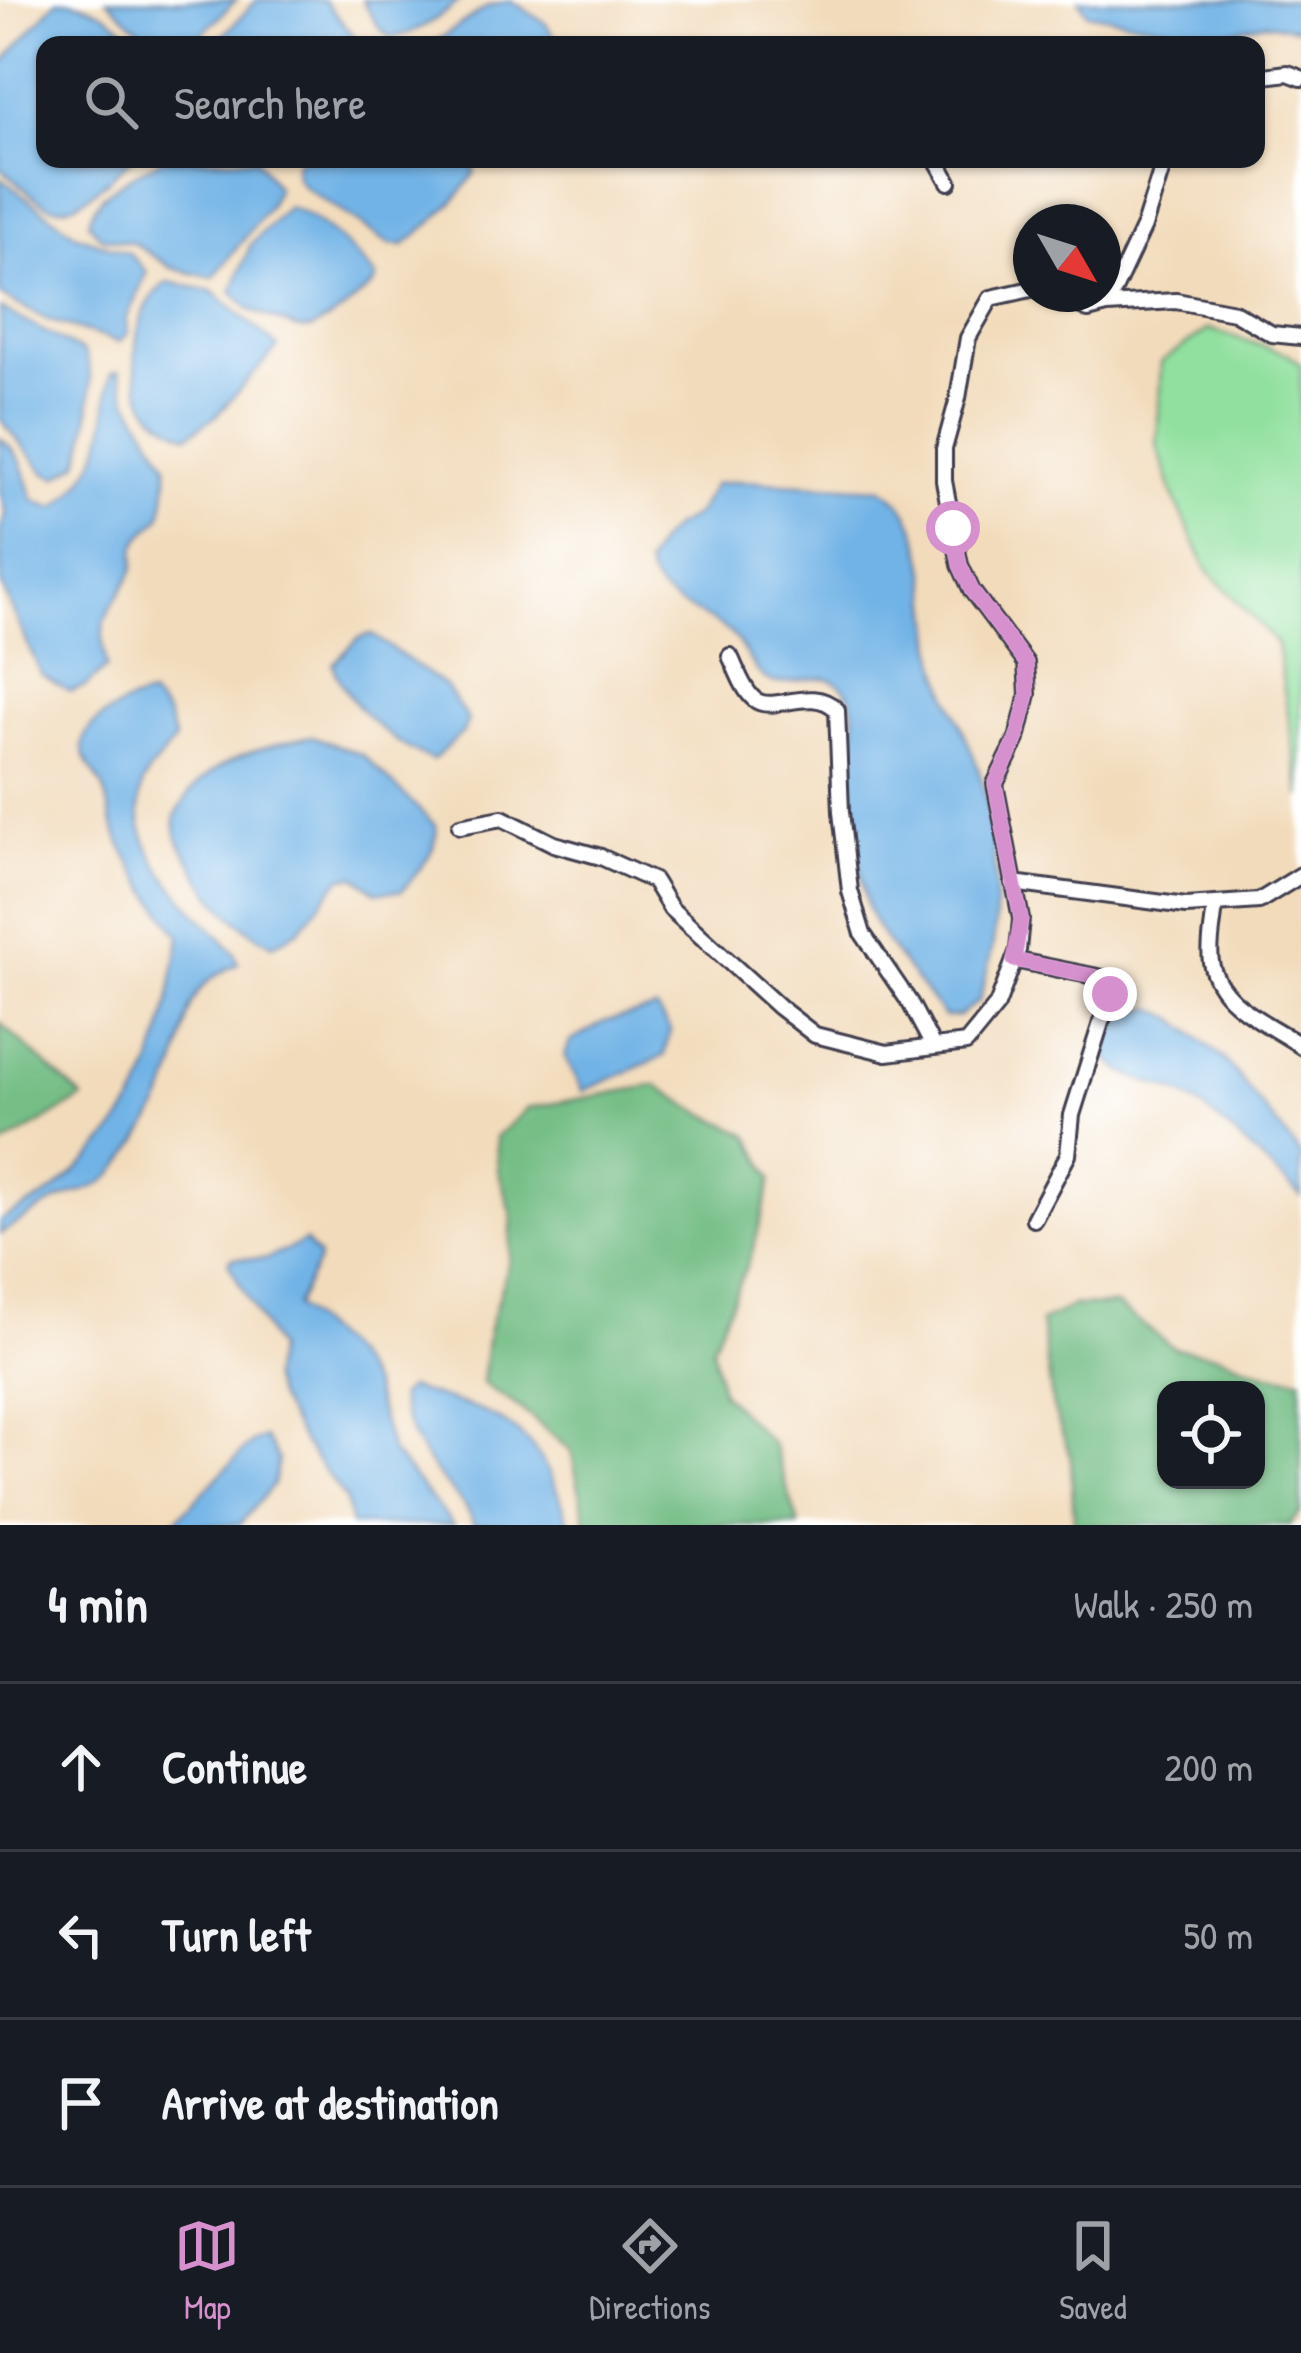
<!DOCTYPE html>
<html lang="en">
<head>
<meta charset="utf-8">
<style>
  body { margin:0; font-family:"Patrick Hand",sans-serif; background:#242831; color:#f1f3f6 }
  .controls { position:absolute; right:36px; bottom:36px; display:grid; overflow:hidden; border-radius:24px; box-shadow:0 3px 9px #0004 }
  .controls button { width:108px; height:108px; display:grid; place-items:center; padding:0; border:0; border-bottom:3px solid #363941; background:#171b24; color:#f1f3f6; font:60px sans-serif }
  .compass { position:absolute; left:1013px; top:204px; width:108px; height:108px; border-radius:50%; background:#171b24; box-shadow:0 3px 9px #0004; rotate:129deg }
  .stop { position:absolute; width:36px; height:36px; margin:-27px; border:9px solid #d690ce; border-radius:50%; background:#fff }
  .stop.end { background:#d690ce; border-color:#fff; box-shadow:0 3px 12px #0008 }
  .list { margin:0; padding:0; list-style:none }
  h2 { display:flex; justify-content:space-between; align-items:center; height:156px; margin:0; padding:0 48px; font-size:51px }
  h2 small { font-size:39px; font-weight:400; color:#9ea1a6 }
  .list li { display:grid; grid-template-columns:78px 1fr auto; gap:36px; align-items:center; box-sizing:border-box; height:168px; padding:0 48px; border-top:3px solid #363941 }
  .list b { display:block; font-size:45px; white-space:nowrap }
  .list em { font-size:39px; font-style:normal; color:#9ea1a6 }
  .icon { flex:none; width:66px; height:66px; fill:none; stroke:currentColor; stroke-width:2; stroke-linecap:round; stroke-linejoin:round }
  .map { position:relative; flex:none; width:1301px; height:1525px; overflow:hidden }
  .search { position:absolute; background:#171b24; box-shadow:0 3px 9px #0004; left:36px; right:36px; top:36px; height:132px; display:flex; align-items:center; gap:30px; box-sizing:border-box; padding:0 42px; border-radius:24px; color:#9ea1a6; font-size:45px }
  .sheet { height:660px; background:#171b24 }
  nav { display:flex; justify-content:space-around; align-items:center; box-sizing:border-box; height:168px; border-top:3px solid #363941; background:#171b24; font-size:33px; color:#9ea1a6 }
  nav a { display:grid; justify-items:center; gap:6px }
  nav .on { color:#d690ce }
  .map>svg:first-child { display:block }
  .green { fill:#91e09f; stroke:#5a816d; stroke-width:3 }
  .forest { fill:#74be86; stroke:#4b7060; stroke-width:3; fill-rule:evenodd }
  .water { fill:#71b3e6; stroke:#4a6a90; stroke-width:3 }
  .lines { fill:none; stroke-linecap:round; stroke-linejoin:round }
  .street-casing { stroke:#413e4e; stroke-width:20 }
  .street { stroke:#fff; stroke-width:14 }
  .route { stroke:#d690ce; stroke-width:15 }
</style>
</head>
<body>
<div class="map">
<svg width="1301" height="1525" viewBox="0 0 1301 1525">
  <rect width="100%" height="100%" fill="#fff"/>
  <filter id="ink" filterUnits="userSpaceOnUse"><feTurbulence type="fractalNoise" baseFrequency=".00833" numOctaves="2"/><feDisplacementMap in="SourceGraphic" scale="24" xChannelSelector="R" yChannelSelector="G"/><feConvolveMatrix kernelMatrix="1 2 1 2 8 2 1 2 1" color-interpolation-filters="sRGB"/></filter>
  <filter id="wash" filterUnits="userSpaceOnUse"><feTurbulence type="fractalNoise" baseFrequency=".004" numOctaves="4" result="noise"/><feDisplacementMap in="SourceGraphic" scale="48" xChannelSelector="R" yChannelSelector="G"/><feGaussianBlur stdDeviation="2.7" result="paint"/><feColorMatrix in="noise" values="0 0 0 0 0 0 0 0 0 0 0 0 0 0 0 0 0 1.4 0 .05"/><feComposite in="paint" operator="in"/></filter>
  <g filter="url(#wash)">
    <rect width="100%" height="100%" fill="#f2dbbb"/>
    <path class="green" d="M1209,329L1288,354L1301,365V797L1277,644L1207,569L1174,497L1157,445L1161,362Z"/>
    <path class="forest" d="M0,1023L83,1098L0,1147Z
      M657,1085L691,1107L749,1135L772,1179L753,1250L712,1347L721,1392L773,1445L799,1525H587L571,1451L520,1408L482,1383L488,1332L509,1261L512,1215L498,1170L496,1137L528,1108Z
      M1116,1305L1174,1348L1218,1355L1269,1374L1301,1378V1512L1289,1525H1074L1071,1458L1053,1408L1041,1322L1073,1306ZM1256,1390V1480H1166V1390Z"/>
    <path class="water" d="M57,0C92,0 118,21 143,45H45V159H132C112,174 76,218 48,205C31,197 15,179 0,168V66Z
      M107,0H236L191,45C148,45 137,27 107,0Z
      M257,0H324L361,45H214Z
      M362,0H460C440,17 416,35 390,37L380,29Z
      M511,0L545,23L560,45H430L489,6Z
      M1079,0H1301V29L1265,23L1211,36L1087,13Z
      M163,159H256L277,188L268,208L213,278L172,268L134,243L101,237L89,223C93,191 137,174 163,159Z
      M300,159H469L475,172C458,202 431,223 404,245L390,244L304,187L296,177L295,164Z
      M0,178L77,235L129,253L147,272L126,320L128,333L119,342L48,320L0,295Z
      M288,207C321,218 353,251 376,277L375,283L345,309L312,329H299L250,310L232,291L251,244Z
      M168,282L212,291L278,347L216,416L188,435C174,430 157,419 148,407C126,374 133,303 168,282Z
      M0,308L83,352C98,374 87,438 79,463L57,477L45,472L0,419Z
      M119,371L127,398L167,463C168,474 165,508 160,517C154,527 139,534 136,546C134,556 137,564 132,573C109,615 95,615 107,667L86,686L70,692L41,674L1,584L0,531L6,514L0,492V438C27,460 22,471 34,500L54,508C83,488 102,456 106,420C108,404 106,389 112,373Z
      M738,481L882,488C933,514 927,610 937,658C945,697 967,733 979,771C994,821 998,885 994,936C992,957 984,979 980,1000L959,1016L944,1017C925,990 880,939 869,911C862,896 853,812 852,792C851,768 862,711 847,692C827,666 805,684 779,683C752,681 747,645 729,632C701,609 656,605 646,565L658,543L675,526L696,515L714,484Z
      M371,634L445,686L468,720L463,732L433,760C392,745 347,705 333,664L359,638Z
      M150,696L166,714L175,740C165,753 147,770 142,786C124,852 195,909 234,952L238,964C176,989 193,1025 172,1077C159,1111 138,1146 114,1173C99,1189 84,1189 65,1197C42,1207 21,1221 0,1234V1221C18,1209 41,1202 57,1188C151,1110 162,1051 180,936C156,902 131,869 115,831C109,817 109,798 102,785C95,773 81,759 83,743C86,720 130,700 150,696Z
      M312,736L363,755L436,826C440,850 416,873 402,891L376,892L356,876L342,877L299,930L273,945C239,927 213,901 195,868C188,856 176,841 175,827C173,816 179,810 184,802C209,759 267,745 312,736Z
      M1153,1008L1176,1019L1226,1061L1301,1155V1196C1268,1167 1223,1120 1188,1098C1161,1081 1126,1084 1106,1055L1111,1030L1128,1010Z
      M656,1009L670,1030L664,1056L583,1091L565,1056L570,1042L604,1022Z
      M305,1241L318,1256L317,1263L295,1306L351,1355L372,1386L391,1451L453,1525H351L345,1498L304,1444L276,1397L270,1378L276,1349L228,1263L232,1258L266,1259Z
      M408,1388C508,1418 534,1420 570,1525H473C470,1505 450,1492 438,1476C420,1452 404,1426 399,1396Z
      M265,1438L278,1459L273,1485L239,1525H171L253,1441Z"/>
  </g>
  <g filter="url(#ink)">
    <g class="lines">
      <g class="street-casing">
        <path id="street" d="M1256,77L1288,73L1301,78
          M936,159L949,182
          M1065,294L1088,310L1107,305L1176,301L1234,312L1272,334L1301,337
          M1107,305L1144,226L1165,159
          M730,656C736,668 743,690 754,699C773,715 811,684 837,710L841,812L850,891L863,934L910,1003L933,1046
          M460,826L502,818L554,844L601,857L654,881L671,909L779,1007L815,1035L887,1053L966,1043L997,1005L1018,950L1021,919L995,784L1017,739L1028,694L1026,663L972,591L960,565L944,481V449L958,398L968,338L991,298L1031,289
          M1013,883L1186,906L1259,901L1301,875
          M1215,904C1214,922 1208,945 1211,962C1218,1005 1270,1024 1301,1046
          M1014,960L1108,979L1110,994L1072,1115L1068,1155L1034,1219"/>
      </g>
      <use href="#street" class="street"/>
    </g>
  </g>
  <g class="lines" filter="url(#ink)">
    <path class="route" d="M953,528L960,565L972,591L1026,663L1028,694L1017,739L995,784L1021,919L1014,960L1108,979L1110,994"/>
  </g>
</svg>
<div class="controls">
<button><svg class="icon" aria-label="locate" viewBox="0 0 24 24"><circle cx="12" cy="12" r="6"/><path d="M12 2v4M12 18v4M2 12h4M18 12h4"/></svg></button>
</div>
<svg class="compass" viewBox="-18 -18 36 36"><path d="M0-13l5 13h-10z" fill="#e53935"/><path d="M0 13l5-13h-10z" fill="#9ea1a6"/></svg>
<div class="stop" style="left:953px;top:528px"></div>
<div class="stop end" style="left:1110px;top:994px"></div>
<div class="search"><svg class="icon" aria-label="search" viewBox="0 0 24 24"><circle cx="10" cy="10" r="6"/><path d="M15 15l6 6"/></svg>Search here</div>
</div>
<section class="sheet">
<h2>4 min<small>Walk · 250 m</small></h2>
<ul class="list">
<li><svg class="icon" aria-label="ahead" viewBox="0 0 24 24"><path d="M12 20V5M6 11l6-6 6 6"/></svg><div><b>Continue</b></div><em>200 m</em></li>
<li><svg class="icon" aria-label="left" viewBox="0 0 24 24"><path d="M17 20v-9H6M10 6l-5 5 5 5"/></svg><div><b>Turn left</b></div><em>50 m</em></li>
<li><svg class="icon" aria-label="arrive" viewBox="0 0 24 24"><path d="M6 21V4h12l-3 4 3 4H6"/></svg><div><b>Arrive at destination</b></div></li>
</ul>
</section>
<nav>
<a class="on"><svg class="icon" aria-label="map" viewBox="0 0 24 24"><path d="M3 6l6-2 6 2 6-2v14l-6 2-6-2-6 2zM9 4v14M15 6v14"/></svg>Map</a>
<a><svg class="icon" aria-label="directions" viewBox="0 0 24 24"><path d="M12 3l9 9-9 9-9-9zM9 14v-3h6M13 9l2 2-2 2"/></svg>Directions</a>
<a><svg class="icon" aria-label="saved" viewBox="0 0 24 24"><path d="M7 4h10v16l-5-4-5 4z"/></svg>Saved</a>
</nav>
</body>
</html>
